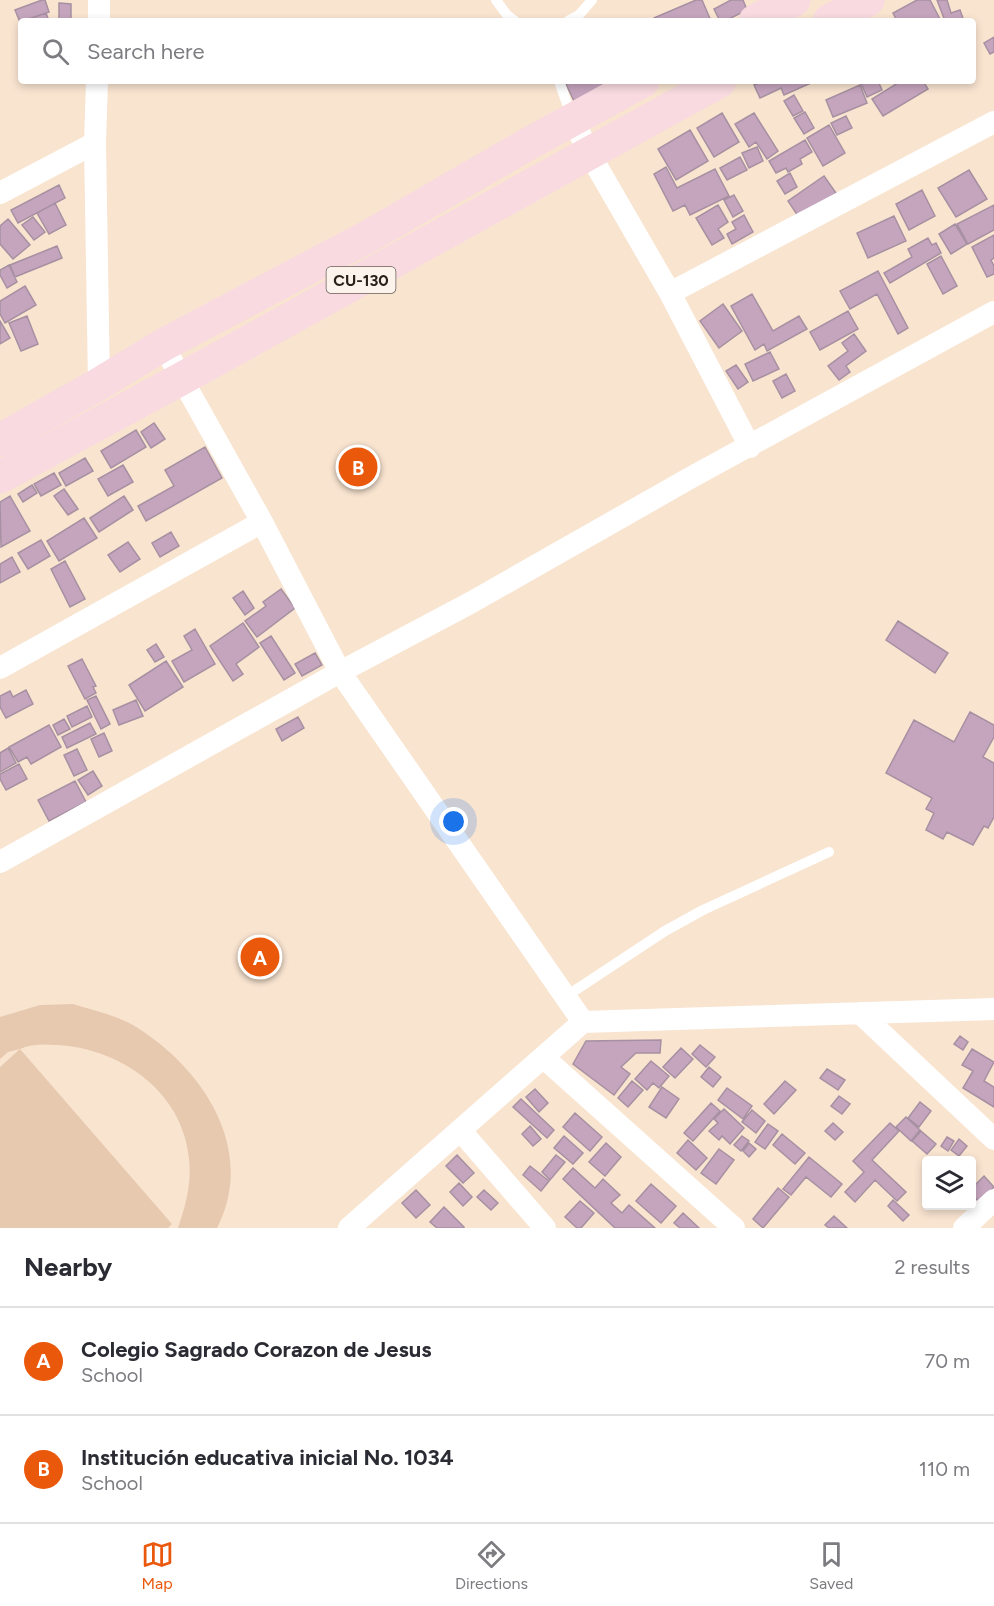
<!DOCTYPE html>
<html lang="en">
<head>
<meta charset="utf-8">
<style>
  body { margin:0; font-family:Figtree,sans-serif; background:#f2f2f3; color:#2b2b33 }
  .controls { position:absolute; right:18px; bottom:18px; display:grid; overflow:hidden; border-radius:6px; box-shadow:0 3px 9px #0003 }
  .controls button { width:54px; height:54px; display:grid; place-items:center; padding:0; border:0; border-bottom:2px solid #e1e1e2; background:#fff; color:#2b2b33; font:30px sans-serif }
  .you { position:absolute; left:454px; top:822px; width:21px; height:21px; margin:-15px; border:4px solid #fff; border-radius:50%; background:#1a73e8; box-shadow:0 0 0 9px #1a73e833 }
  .badge { display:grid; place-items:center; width:39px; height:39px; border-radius:50%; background:#ea580c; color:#fff; font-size:20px; font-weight:700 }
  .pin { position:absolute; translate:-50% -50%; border:3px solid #fff; box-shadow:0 2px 6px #0006 }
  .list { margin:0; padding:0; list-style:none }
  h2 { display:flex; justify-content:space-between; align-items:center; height:78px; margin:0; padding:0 24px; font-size:26px }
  h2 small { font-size:20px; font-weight:400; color:#7c7c81 }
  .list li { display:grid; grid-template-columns:39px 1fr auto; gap:18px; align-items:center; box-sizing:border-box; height:108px; padding:0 24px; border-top:2px solid #e1e1e2 }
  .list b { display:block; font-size:22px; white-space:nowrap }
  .list p { margin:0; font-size:20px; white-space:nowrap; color:#7c7c81 }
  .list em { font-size:20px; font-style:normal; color:#7c7c81 }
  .icon { flex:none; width:33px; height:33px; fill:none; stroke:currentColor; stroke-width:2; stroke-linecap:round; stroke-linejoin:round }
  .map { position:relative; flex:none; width:994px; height:1228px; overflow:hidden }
  .search { position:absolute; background:#fff; box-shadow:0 3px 9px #0003; left:18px; right:18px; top:18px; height:66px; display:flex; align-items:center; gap:15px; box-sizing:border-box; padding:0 21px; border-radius:6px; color:#7c7c81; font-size:22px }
  .sheet { height:294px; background:#fff }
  nav { display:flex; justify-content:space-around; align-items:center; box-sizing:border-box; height:84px; border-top:2px solid #e1e1e2; background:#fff; font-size:16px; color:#7c7c81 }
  nav a { display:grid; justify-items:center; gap:3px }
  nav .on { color:#ea580c }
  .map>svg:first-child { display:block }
  .pitch { fill:#e6c9af }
  .building { fill:#c5a5be; stroke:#a690a1; stroke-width:1.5 }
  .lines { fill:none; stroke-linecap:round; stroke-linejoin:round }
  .lane { stroke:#fff; stroke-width:10 }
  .street { stroke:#fff; stroke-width:22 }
  .primary { stroke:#f8dae0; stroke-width:33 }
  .labels { text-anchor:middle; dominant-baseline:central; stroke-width:5; stroke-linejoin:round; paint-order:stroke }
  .shield { fill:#fcf3ec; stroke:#685f58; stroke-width:1.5 }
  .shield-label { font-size:16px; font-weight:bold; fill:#282019 }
</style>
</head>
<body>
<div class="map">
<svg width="994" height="1228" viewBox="0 0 994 1228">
  <rect width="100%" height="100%" fill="#f9e4d0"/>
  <path class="pitch" d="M73,1004C92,1010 115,1015 133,1025C201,1066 258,1148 217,1228H178C189,1196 194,1171 185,1138C170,1082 111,1047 56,1045C44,1044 31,1044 20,1049L172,1224L168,1228H0V1067L20,1049L8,1052L0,1059V1017L40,1005Z"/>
  <path class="building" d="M42,0H45L49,12L20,22L15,10Z
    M696,0H702L711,21H655L654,18Z
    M731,0H743L747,10L725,21H720L714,9Z
    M917,0H930L941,21H897L893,13Z
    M937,0H947L951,13L960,10L964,21H945Z
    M59,3L71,4V21H59Z
    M46,13L49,21H23Z
    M994,37V52L990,54L984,43Z
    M571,81H605L607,85L574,101L566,84Z
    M764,81H811V83L784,95L781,88L760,98L754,85Z
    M860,81H878L882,90L867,97Z
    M901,81H923L928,89L883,116L872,99Z
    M860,85L867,103L833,117L826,100Z
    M794,95L803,111L793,116L784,101Z
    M805,112L814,128L804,134L794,118Z
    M722,113L739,142L714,157L697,128Z
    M754,113L778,151L767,159L756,142L749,147L735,124Z
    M846,116L852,128L837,135L831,123Z
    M829,125L845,153L823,166L807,138Z
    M690,130L708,161L676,180L658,149Z
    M805,140L812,152L800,159L802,164L788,172L786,168L776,173L769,161Z
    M757,147L763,161L749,168L742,153Z
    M740,157L747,170L727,180L720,168Z
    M666,167L677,188L715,169L729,196L690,215L685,205L673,211L654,174Z
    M969,170L987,199L956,217L938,188Z
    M790,173L797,187L785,194L777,181Z
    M824,176L836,193L800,219L788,201Z
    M59,185L65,198L18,223L11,210Z
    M922,190L935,216L909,230L896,204Z
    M734,195L743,211L733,217L724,200Z
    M55,203L66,225L49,234L37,213Z
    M718,205L728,222L718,229L724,238L712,245L696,218Z
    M994,205V230L968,244L957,224Z
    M744,215L753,232L732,244L727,234L736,229L732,222Z
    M894,216L906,241L868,258L857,233Z
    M33,217L45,232L34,240L22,225Z
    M8,219L30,245L13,259L0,244V226Z
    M955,224L967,244L951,254L939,234Z
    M994,235V258L991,260L994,266V274L987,277L972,247Z
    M928,238L932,245L936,243L941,253L890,283L884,273L912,257L908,249Z
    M57,246L62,258L15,277L10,265Z
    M941,256L957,286L943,294L927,264Z
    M9,265L17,282L7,288L0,275V270Z
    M878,271L908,328L898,334L877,294L850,309L840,291Z
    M25,286L36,305L5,323L0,314V301Z
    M752,294L773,331L799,316L807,329L767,351L764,344L755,350L731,306Z
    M723,304L742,331L719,348L700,321Z
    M848,311L858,329L820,350L810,332Z
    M27,316L38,344L21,351L9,323Z
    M0,321L10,338L0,344Z
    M854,334L866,351L846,366L850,372L839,380L828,366L848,351L842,343Z
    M770,352L779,369L753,381L745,364Z
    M736,365L748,382L738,389L726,371Z
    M786,374L795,391L782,398L773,381Z
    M154,423L165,439L151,448L141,432Z
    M136,430L146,447L111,468L101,451Z
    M205,447L222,478L146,521L138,506L174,486L165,470Z
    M85,458L93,471L66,486L59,473Z
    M123,465L133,482L108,496L98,479Z
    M54,473L61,485L41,496L34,484Z
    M32,485L37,493L23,502L18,494Z
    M64,489L78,509L68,515L54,496Z
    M10,496L30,531L1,547L0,502Z
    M124,496L133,510L99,532L90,518Z
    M84,518L97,538L59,561L47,541Z
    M171,532L179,546L160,557L152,543Z
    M41,540L50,556L28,569L18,553Z
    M128,542L140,559L120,572L108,555Z
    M12,557L20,572L0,583V564Z
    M65,561L85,599L70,607L51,569Z
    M281,589L295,608L257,637L245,621L266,606L263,602Z
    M243,591L254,608L245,615L233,598Z
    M898,621L948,653L935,673L886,640Z
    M243,623L259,647L236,664L243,674L233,681L210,646Z
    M195,629L215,664L184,682L172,661L192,650L184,636Z
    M271,636L295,673L284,680L260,643Z
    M156,644L164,657L155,662L147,650Z
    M315,653L322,665L302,676L295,664Z
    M82,659L96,686L93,687L96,693L85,699L68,666Z
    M166,661L183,687L145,711L129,685Z
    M26,690L33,704L6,718L0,707V696L10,691L13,697Z
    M96,696L110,724L101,729L87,700Z
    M136,700L143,716L119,725L113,710Z
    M87,706L92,717L72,727L67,716Z
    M970,712L994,725V737L983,757L994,763V817L988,828L984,826L973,845L947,832L943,839L926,830L934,813L926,809L932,798L886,773L914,720L954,742Z
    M298,717L304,728L282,741L276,729Z
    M64,719L70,729L58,735L53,725Z
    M90,723L96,734L67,748L62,737Z
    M49,725L61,747L31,764L27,757L18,762L9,747Z
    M104,733L112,751L99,757L91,739Z
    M8,748L16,763L0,772V753Z
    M77,749L87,770L74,776L64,755Z
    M19,764L27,779L6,790L0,779V774Z
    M93,771L102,786L88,795L78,780Z
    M75,781L86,802L49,821L38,800Z
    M960,1036L968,1042L963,1050L954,1044Z
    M661,1040L660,1053H636L621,1067L630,1074L614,1095L573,1064L586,1041Z
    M700,1045L715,1057L706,1067L692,1054Z
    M681,1048L693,1059L675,1078L663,1067Z
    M972,1049L994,1062L984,1081L994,1087V1107L963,1088L973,1071L962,1065Z
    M651,1061L669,1076L659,1088L653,1083L647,1090L635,1079Z
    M709,1067L721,1077L713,1087L701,1077Z
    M827,1069L845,1080L838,1090L820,1078Z
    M632,1081L643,1090L628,1107L618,1098Z
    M785,1081L796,1090L774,1114L764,1104Z
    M662,1087L679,1099L666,1118L649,1107Z
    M727,1088L752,1106L743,1119L718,1100Z
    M535,1089L548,1103L539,1112L526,1097Z
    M839,1096L850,1104L842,1114L831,1106Z
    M521,1099L554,1130L547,1138L513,1107Z
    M920,1102L931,1111L919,1127L908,1118Z
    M711,1103L720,1111L693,1141L684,1133Z
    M724,1109L744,1128L730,1144L722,1136L719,1140L709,1131L718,1123L714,1119Z
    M752,1110L765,1121L756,1133L742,1122Z
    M575,1113L602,1137L590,1151L563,1127Z
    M906,1117L920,1130L911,1141L896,1127Z
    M833,1123L843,1132L835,1140L825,1131Z
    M890,1123L899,1131L872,1160L906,1192L897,1201L875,1180L855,1202L845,1192L864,1172L853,1161Z
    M768,1124L778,1131L765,1149L755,1142Z
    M530,1126L541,1139L533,1146L522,1134Z
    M921,1131L936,1144L927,1154L912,1141Z
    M782,1134L805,1153L795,1164L773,1145Z
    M564,1136L583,1153L573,1164L554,1148Z
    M742,1136L749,1141L741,1151L734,1145Z
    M947,1137L954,1141L948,1151L941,1146Z
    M959,1139L967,1146L959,1156L951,1150Z
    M688,1140L707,1158L696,1170L677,1153Z
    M606,1143L621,1157L605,1176L589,1162Z
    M749,1143L756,1149L749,1157L743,1151Z
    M719,1149L734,1160L716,1184L701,1173Z
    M457,1155L474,1173L463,1183L446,1166Z
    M556,1155L565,1162L550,1180L542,1172Z
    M809,1157L842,1184L831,1197L806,1177L791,1195L783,1189Z
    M530,1166L549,1181L541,1191L523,1175Z
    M573,1168L595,1188L603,1179L620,1195L611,1203L622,1213L629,1205L655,1228H615L563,1179Z
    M984,1176L994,1187L979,1202L972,1194V1188Z
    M459,1183L472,1197L463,1206L450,1192Z
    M651,1184L676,1206L661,1223L636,1201Z
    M778,1188L789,1197L763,1228L753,1219Z
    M416,1190L430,1205L416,1218L402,1203Z
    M484,1190L498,1203L491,1210L477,1197Z
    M893,1200L909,1215L903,1221L888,1206Z
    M580,1201L594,1213L581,1228H577L565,1217Z
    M444,1207L464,1227V1228H437L430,1222Z
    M683,1213L699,1228H680L674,1223Z
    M834,1216L847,1228H829L825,1225Z"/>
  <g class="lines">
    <path class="lane" d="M496,0L507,15L515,21
      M568,21L579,15L592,0
      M559,81L572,118
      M565,997L665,931L703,910L829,852"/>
    <path class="street" d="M99,21V0
      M97,81L95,143L99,384
      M573,119L589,153L670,293L750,447
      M0,193L95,143
      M670,293L994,122
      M163,345L262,522L340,672L583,1022
      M0,668L262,522
      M0,862L340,672L472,602L690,478L994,312
      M860,1013L994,1139
      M543,1057L734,1228
      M460,1130L545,1228
      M349,1228L583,1022L994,1009
      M964,1228L994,1200"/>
    <path class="primary" d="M755,21L794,0
      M829,21L868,0
      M0,440L99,384L163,345L369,236L530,143L643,81
      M0,477L181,379L720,81"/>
  </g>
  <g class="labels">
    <rect class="shield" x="326.5" y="267" width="69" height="26" rx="4.5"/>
    <g class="shield-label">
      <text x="361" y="280">CU-130</text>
    </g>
  </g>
</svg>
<div class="controls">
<button><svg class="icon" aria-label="layers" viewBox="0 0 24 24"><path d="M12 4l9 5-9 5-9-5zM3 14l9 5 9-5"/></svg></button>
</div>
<div class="you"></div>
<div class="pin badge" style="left:260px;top:957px">A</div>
<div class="pin badge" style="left:358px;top:467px">B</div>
<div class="search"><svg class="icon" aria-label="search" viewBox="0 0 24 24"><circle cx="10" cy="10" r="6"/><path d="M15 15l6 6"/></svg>Search here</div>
</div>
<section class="sheet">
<h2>Nearby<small>2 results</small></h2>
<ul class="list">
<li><span class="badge">A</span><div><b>Colegio Sagrado Corazon de Jesus</b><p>School</p></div><em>70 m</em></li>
<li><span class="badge">B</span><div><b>Institución educativa inicial No. 1034</b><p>School</p></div><em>110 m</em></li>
</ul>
</section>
<nav>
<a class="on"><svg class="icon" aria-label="map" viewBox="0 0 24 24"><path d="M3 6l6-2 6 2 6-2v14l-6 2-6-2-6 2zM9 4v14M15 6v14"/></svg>Map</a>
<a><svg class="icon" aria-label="directions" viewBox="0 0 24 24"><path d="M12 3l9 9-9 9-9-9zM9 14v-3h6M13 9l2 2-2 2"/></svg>Directions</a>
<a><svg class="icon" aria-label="saved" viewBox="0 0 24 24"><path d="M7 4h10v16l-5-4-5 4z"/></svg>Saved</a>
</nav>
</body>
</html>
